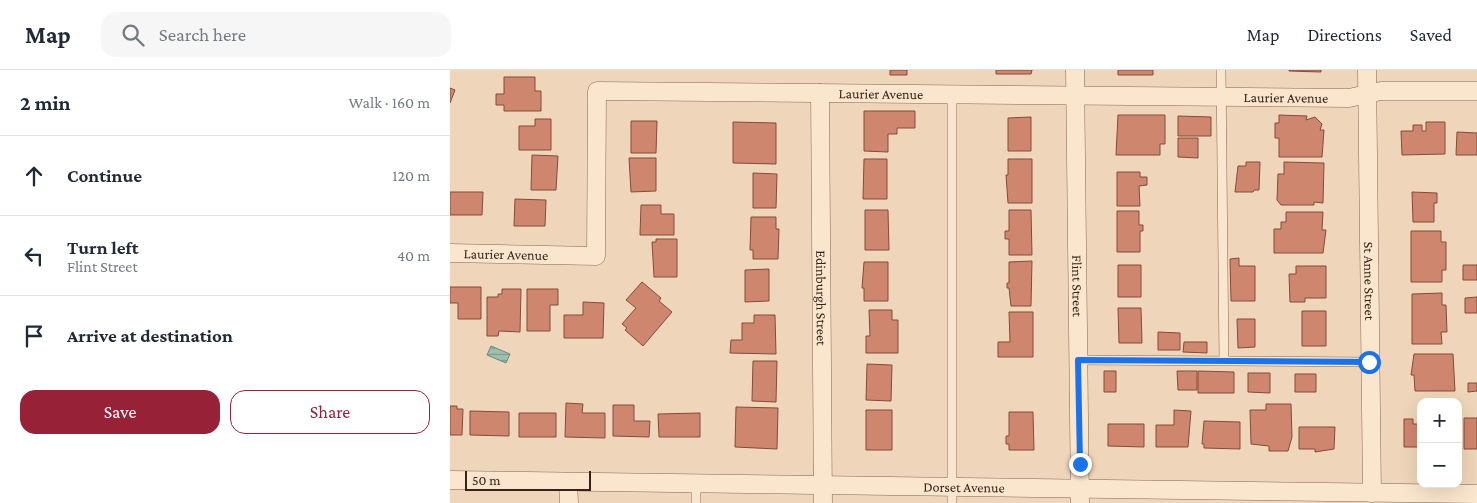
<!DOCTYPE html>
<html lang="en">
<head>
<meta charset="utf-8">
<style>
  body { margin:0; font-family:"Crimson Pro",serif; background:#f6f6f7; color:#1f2937 }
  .controls { position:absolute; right:15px; bottom:15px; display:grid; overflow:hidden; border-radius:10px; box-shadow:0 5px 20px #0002 }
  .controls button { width:45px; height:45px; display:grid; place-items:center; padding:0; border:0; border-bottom:1px solid #e0e1e3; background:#fff; color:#1f2937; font:25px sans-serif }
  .scale { position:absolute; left:15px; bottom:12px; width:126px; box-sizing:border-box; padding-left:5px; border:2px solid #35221a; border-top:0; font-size:14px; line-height:18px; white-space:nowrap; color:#35221a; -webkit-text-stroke:4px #f6e2ca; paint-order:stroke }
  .stop { position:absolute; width:15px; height:15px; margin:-11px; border:4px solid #1a73e8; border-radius:50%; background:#fff }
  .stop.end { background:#1a73e8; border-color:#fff; box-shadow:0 1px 5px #0008 }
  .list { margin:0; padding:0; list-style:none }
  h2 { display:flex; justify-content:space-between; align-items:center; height:65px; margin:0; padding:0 20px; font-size:21px }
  h2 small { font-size:16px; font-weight:400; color:#747a83 }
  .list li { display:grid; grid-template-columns:32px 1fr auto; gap:15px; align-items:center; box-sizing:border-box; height:80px; padding:0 20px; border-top:1px solid #e0e1e3 }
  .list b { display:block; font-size:19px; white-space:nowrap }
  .list p { margin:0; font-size:16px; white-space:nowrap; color:#747a83 }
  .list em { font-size:16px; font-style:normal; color:#747a83 }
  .actions { display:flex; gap:10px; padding:15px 20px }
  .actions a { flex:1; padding:11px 0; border:1px solid #972238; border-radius:15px; text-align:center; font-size:18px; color:#972238 }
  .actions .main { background:#972238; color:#fff }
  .icon { flex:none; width:28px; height:28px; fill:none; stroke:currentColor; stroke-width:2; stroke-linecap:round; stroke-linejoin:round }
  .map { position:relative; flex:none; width:1027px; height:433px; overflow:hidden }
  header { display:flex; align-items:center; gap:30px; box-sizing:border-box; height:70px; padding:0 25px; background:#fff; border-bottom:1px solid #e0e1e3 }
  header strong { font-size:24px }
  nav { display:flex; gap:28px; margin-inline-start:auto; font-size:18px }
  .search { width:350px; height:45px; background:#f6f6f7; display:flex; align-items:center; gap:12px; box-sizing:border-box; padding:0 18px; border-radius:15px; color:#747a83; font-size:19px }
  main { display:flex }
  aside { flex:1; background:#fff }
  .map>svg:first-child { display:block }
  .water { fill:url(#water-rules); stroke:#678d7d }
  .building { fill:#cf866e; stroke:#864a39 }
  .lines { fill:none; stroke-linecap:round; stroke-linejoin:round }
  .service-casing { stroke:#866654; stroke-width:10 }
  .minor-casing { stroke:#866654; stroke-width:19 }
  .service { stroke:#fae5cd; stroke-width:9 }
  .minor { stroke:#fae5cd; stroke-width:18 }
  .route { stroke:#1a73e8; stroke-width:6 }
  .labels { text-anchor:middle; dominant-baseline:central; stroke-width:4; stroke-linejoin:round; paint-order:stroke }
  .street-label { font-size:14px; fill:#35221a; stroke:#f6e2ca }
</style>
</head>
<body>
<header>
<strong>Map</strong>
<div class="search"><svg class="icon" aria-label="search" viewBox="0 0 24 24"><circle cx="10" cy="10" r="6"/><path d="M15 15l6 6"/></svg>Search here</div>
<nav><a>Map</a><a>Directions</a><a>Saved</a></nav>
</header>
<main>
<aside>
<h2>2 min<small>Walk · 160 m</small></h2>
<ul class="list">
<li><svg class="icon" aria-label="ahead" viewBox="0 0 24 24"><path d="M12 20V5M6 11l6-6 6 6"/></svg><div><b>Continue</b></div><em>120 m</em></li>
<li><svg class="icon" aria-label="left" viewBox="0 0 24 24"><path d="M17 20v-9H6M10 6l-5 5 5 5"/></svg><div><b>Turn left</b><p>Flint Street</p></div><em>40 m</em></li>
<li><svg class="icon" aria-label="arrive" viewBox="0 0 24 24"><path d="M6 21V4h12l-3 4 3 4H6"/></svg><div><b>Arrive at destination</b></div></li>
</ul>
<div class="actions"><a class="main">Save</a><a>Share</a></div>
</aside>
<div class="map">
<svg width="1027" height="433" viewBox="0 0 1027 433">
  <defs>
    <pattern id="water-rules" width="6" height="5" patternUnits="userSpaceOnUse" patternTransform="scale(1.25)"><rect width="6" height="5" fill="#9fbfb0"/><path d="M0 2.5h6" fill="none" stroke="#829b8e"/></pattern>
  </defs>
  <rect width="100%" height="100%" fill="#efd6ba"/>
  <path class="water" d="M41,276L60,284L56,293L37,285Z"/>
  <path class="building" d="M440,0H457V5H440Z
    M546,0H582L581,4H546Z
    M668,0H703V5H668Z
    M839,0H871V2L839,1Z
    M54,7H85V21H91V41H54V35H46V24H54Z
    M0,18L5,20L0,33Z
    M414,41H465V58H447V64H438V82L414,81Z
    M668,45H715V74H710V85H666Z
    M829,45L857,46L856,50L865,47L872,54L870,60H874L872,87H829V68H825V53H829Z
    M728,46L761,47V66H728Z
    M581,47V81H558V48Z
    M85,49H101V80H69V56H85Z
    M181,51H207L206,83H181Z
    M283,52L326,53V94L283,93Z
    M976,52H995V84L952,85L951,61H963V55H972V61H976Z
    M1007,62L1027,63V85H1006Z
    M728,68H748V88L728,87Z
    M82,85L108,86L106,120H81Z
    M179,88H206V121L181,122Z
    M414,89H437V129H413Z
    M558,89H582V133H558L556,105H558Z
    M796,92H810L809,120H804L803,122H785L788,96H796Z
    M834,92L874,93L873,133L864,132V135H831L827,130L828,104H834Z
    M667,102H690V107H697V115L689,116L690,136H667Z
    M303,103L327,104L326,138H303Z
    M0,122H33L32,145H0Z
    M962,122L987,123V133H984V152H963Z
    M65,129L96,130L95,156H64Z
    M191,135H211V144H224V165H190Z
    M415,140H438L439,180H415Z
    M559,140H581L582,185H559V169H555V161H559Z
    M667,141H689V155H693V161H690V182H667Z
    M836,142H873L872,160H876L873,183H824V159H831V152H836Z
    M301,147H326V159H329L328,189H303V180H300Z
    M961,161H991V172H996V200H992V212H961Z
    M206,169H227V207H204L202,172H206Z
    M789,188V196H805V231H781L780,189Z
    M582,191L581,236H561L559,218H557V213H559V192Z
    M414,192H438V231H414V218H412Z
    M668,195H691V227H668Z
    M1013,195H1027V210H1013Z
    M846,196H876V228H855V232H840L839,204H846Z
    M319,199V231L295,232V200Z
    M192,212L211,228L209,231L222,242L193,276L175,260L177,258L172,254L186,238L176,230Z
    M0,217H31V249H8V233H0Z
    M52,219H71L70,262L49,261L48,266H37V227H48V224H52Z
    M77,219H108V235H100V261H77Z
    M992,223V235H996L997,262H991L992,274H962V224Z
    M1027,227V243H1015V228Z
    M133,232L154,233L153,268H114V245H133Z
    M668,238H691L692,273H669Z
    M419,240H442V250H448V283H416V266H420Z
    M852,241H876V276H852Z
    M559,242H583V287H548V272H560Z
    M304,245H325L326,284L280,283L281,270H292V253H304Z
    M787,249H805V277L788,278Z
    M708,262L730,263V280H708Z
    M734,272H757V283L733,282Z
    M964,284H1003L1005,321H965L964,305H961Z
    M303,291H327L326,332L302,331Z
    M417,294L442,295L441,331L416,330Z
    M654,301H666V322H654Z
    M727,301H747V320H728Z
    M748,301L784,302V323H748Z
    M798,303H820V323L798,322Z
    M845,304H866V322H845Z
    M1018,313H1027V321L1018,322Z
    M116,333L133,334L132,343H155V368L115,367Z
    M816,334H841L842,367L838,381H819V376L801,374L800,340H816Z
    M163,335H184V351H200L199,367L163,366Z
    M0,336H7V339H13L12,365H0Z
    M286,337L328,338L327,379L285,377Z
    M416,340H442V380H416Z
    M724,340L741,341L738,377H706V355H724Z
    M20,341L59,342V366L20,365Z
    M559,342H583L584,380H559V374H556V366H559Z
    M69,343H106V367H69Z
    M250,343V367H209L208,344Z
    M1014,348H1027V379H1014Z
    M954,349H963V354H971V377H954Z
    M754,351L790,352V379L754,378V374H752Z
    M658,354H694V377L658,376Z
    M849,357H885L884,379L865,382V379H849Z"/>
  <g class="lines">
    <g class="service-casing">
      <path id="service" d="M771,0L774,291
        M628,290L919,292
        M246,414V433
        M502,433V23"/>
    </g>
    <g class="minor-casing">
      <g id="minor">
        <path id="s1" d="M625,0L630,433"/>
        <path id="s2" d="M917,0L922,423"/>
        <path id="s3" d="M370,23L373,433"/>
        <path id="s4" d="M0,183L146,186L147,21L899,28L931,21H1027"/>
        <path id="s5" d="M0,410L1027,424"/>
        <path d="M118,412L119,433"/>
      </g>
    </g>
    <use href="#service" class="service"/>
    <use href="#minor" class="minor"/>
  </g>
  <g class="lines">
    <path class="route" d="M630,394L628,290L919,292"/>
  </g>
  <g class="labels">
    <g class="street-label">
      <text stroke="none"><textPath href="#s4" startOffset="595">Laurier Avenue</textPath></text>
      <text stroke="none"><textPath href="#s4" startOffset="1000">Laurier Avenue</textPath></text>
      <text stroke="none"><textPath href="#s4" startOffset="56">Laurier Avenue</textPath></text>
      <text stroke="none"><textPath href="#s2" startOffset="211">St Anne Street</textPath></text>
      <text stroke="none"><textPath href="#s1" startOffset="216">Flint Street</textPath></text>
      <text stroke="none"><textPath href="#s3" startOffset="205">Edinburgh Street</textPath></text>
      <text stroke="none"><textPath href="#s5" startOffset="514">Dorset Avenue</textPath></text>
    </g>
  </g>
</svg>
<div class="controls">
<button>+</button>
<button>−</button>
</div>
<div class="scale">50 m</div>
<div class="stop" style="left:919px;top:292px"></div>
<div class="stop end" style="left:630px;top:394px"></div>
</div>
</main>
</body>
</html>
